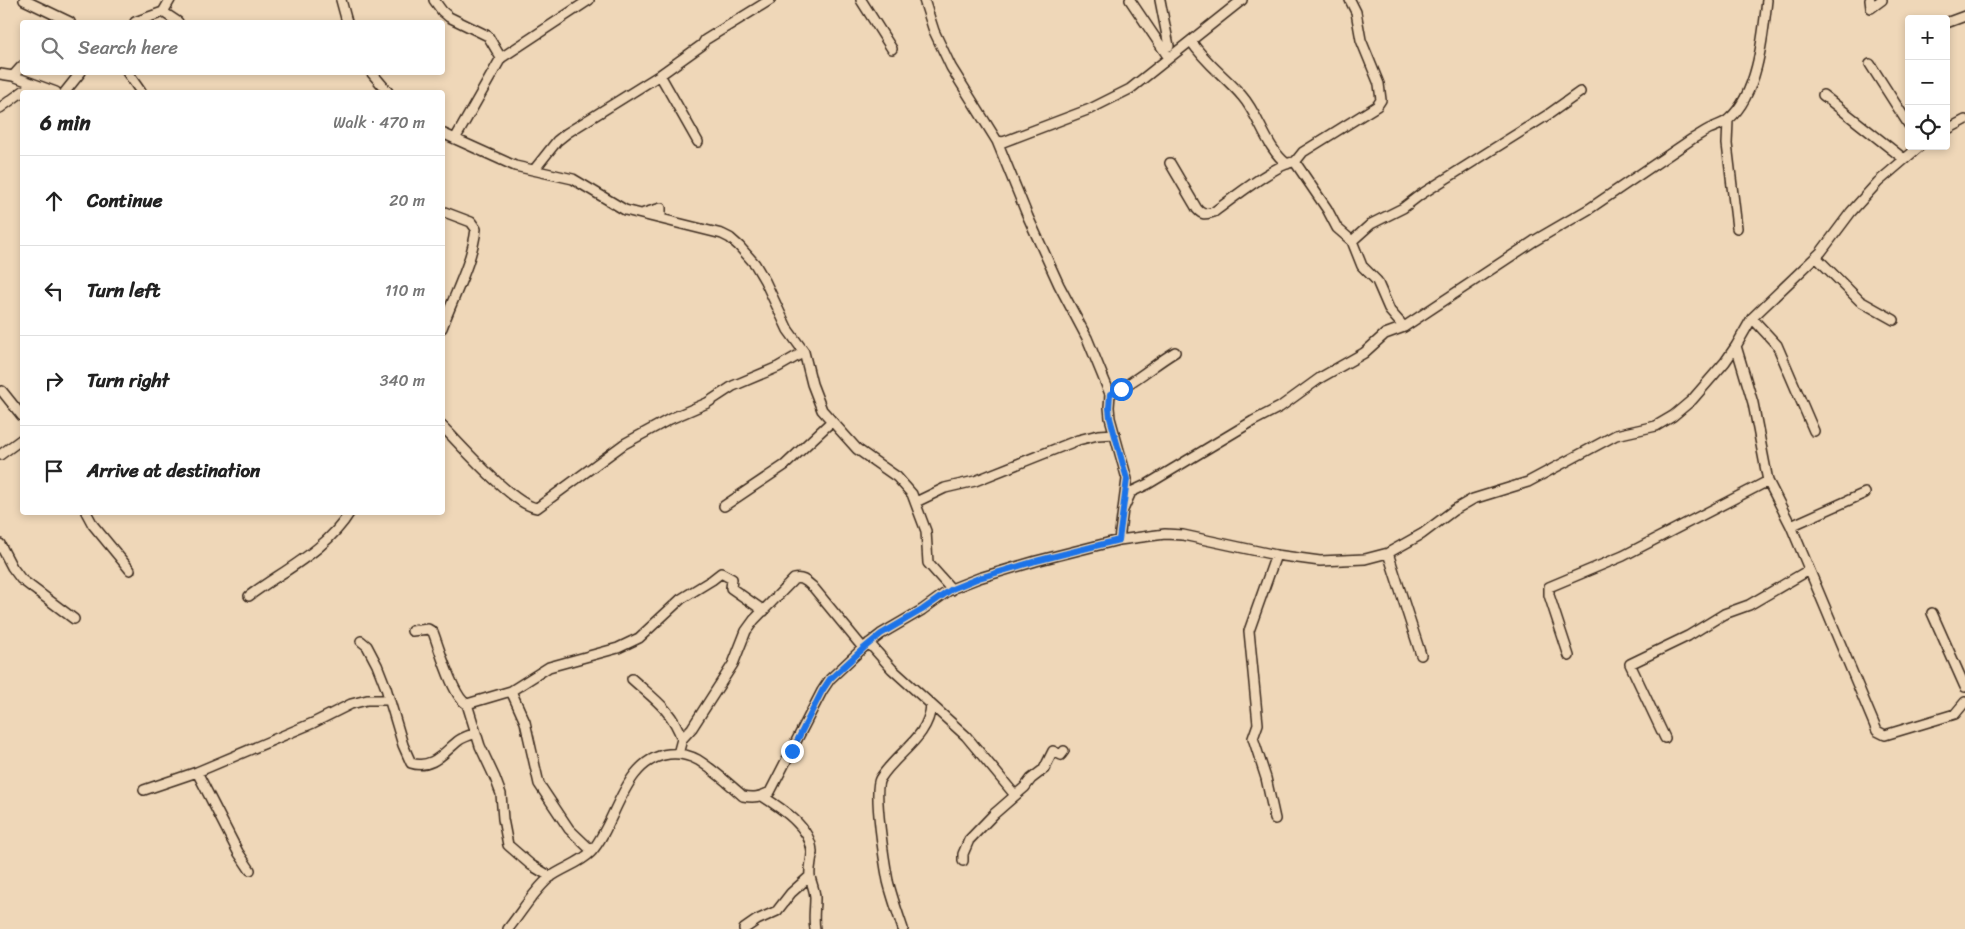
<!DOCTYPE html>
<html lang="en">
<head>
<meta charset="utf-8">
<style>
  body { margin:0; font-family:Sriracha,sans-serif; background:#f2f2f2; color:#222 }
  .controls { position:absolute; right:15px; top:15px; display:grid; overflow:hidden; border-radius:5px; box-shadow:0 2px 8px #0003 }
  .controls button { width:45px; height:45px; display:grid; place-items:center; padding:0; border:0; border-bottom:1px solid #e0e0e0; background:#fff; color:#222; font:25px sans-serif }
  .stop { position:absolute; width:15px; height:15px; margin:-11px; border:4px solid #1a73e8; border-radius:50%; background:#fff }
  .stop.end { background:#1a73e8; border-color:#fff; box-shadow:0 1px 5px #0008 }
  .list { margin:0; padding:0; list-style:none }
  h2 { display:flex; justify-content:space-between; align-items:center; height:65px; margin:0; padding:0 20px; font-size:21px }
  h2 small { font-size:16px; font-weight:400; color:#767676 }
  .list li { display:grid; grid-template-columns:32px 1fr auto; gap:15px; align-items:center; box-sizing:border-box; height:90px; padding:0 20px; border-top:1px solid #e0e0e0 }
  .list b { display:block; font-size:19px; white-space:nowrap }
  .list em { font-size:16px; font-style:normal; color:#767676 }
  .icon { flex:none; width:28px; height:28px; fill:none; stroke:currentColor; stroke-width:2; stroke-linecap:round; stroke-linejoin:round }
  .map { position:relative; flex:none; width:1965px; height:929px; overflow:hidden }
  .search { position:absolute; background:#fff; box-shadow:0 2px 8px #0003; left:20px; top:20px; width:425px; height:55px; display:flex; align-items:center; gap:12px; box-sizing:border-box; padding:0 18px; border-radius:5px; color:#767676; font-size:19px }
  .panel { position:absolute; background:#fff; box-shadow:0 2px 8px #0003; left:20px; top:90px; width:425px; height:425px; border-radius:5px }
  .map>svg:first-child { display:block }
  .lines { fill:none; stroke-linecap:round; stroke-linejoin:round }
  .street-casing { stroke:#3b2a1e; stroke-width:12 }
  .street { stroke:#efd7b8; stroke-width:9 }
  .route { stroke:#1a73e8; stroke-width:6 }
</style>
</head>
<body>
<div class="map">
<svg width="1965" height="929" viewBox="0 0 1965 929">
  <rect width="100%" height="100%" fill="#efd7b8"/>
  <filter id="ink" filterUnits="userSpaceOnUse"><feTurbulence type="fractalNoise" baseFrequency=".02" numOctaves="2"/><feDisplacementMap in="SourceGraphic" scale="10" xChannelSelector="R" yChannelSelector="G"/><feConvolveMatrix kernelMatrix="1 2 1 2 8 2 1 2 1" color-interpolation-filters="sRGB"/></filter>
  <g filter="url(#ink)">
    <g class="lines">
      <g class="street-casing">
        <path id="street" d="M24,0L70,22
          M341,0L347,22
          M434,0L442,11L449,17L488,36L501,58L589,0
          M861,0L892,49
          M924,0L934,31L951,67L997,141L1003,142L1090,109L1130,89L1242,0
          M1130,0L1169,58
          M1160,0L1169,46L1162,47
          M1870,0L1871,8L1882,0
          M163,12L178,22
          M135,22L163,12L170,0
          M1946,23L1965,16
          M1191,41C1206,64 1225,76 1242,96C1259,115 1266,148 1287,164
          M1870,64L1909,125
          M127,72L141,92
          M371,72L388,92
          M0,74L13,76L56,92
          M660,75L698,142
          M13,76L22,66
          M65,92L81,72
          M1823,95L1904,159
          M0,108L33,84
          M1728,120L1727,144L1737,228
          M1946,130L1965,120
          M442,133L515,166L573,179L625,210L722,234L730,238L739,246L755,264L765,281L788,330L804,352L812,384L822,410L857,449L897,477L912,494L926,531L928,563L952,590
          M455,139L501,58
          M997,141L1028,217L1059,285L1087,338L1110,394
          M1295,162L1327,209L1337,228L1352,241L1362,266L1377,281L1390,311L1404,327
          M1170,163L1197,209C1203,216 1206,214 1214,212C1229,201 1280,161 1295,162L1303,152L1377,106L1381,100L1379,84L1361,40L1356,12L1350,0
          M534,170L557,141L567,133L660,75L702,45L705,40L770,0
          M442,211L471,222L476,229C472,263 454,295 442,328
          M644,213L661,208V218
          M1352,241L1371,224L1403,208L1420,195L1549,114L1580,92
          M1816,257L1860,301L1894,320
          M1752,318L1777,345L1814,431
          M1736,346L1753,403L1768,481L1791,526L1877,731L1885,735L1955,714L1965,702
          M2,391L22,416
          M442,426C461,445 513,505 537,508L624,444L670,419L707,403L733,386L778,367L804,352
          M0,455L22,439
          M916,502L945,488L975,481L1078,440L1098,435L1115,434
          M724,506L785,465L832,421
          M1123,510L1131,492L1148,484L1253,421L1280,407L1320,378L1364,353L1385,334L1404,327L1534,241L1589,209L1692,139C1698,136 1703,132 1709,129C1715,126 1724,124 1729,119C1758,94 1763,36 1767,0
          M86,512L93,525L130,570
          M1791,526L1865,493
          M1119,540L1127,479L1110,418L1109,407L1110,394C1133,384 1153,365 1175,352
          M0,544L12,567L21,579L74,619
          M1388,553L1421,655
          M249,596C284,570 327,550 350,512
          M1932,613L1965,687
          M412,631L428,629L433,632C439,647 453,698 467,704L511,691L549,667L618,648L639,638L681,599L712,580L721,573L732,579L731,588L764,611
          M361,641L367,646L377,665L386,688L403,745L411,763C432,770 444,752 458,741C463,737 470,735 476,733
          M869,643L892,669L966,736L1015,795
          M1569,656L1549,595V587L1623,556L1768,481
          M632,679C654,699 672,710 682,739
          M511,691L525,722L539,784L569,829L592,851
          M467,704L480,746L495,778L501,794L503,819L508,845L531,865L551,877
          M1665,738L1630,664L1688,636L1724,614L1749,605L1809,570
          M678,754L682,739L692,728L733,664L746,631L754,620L794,579C803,577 807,582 813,587L863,648
          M197,772L238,852L250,870
          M144,790L197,772L313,723L351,704L367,700H388
          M762,796C781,808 811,827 812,852C812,860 809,868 810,876C811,883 815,890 815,898C815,909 813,918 815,929
          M1275,819L1266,778L1253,738L1258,724L1249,631L1276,555
          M963,861V854L969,840L994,814L1025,787L1031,779L1044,769L1053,751L1061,755L1064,751
          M508,929C521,913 533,892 549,878C562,868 579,864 591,852C617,823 623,759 669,754C679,753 689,755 698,760C714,770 729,784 743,796C754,798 760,797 770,792L822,691L830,679L863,648L881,634L922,610L951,589L979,578L1036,561L1119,540L1165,534L1183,535L1276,555L1320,561L1365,559L1388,553L1422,534L1454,510L1473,499L1528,482L1616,435L1656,426L1673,416L1692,400L1725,362L1736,346L1752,318L1821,252L1851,212L1878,182L1920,146
          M744,929L757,920L777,911L791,893L810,876
          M903,929C898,914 892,897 888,881C885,865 873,791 880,779C896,753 929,738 931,705"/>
      </g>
      <use href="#street" class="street"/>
    </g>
  </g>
  <g class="lines" filter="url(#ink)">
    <path class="route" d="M792,751L822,691L830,679L864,648L881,634L922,610L952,589L979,578L1036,561L1119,540L1127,479L1110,418L1109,408L1110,394L1121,389"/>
  </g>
</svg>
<div class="controls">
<button>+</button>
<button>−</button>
<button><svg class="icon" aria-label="locate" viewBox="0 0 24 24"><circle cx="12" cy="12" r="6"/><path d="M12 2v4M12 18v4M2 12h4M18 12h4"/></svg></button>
</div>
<div class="stop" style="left:1121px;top:389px"></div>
<div class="stop end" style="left:792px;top:751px"></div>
<div class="search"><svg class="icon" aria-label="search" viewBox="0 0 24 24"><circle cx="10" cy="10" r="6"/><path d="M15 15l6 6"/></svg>Search here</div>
<section class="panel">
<h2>6 min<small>Walk · 470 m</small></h2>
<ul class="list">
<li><svg class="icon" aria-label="ahead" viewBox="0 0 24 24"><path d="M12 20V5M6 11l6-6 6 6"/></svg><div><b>Continue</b></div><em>20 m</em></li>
<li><svg class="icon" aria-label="left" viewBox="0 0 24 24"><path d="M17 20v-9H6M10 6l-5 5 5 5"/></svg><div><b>Turn left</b></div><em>110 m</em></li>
<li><svg class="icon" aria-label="right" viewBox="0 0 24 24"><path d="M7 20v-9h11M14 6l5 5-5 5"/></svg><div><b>Turn right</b></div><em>340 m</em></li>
<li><svg class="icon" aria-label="arrive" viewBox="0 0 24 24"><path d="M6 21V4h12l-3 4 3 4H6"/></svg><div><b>Arrive at destination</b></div></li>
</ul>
</section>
</div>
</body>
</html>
